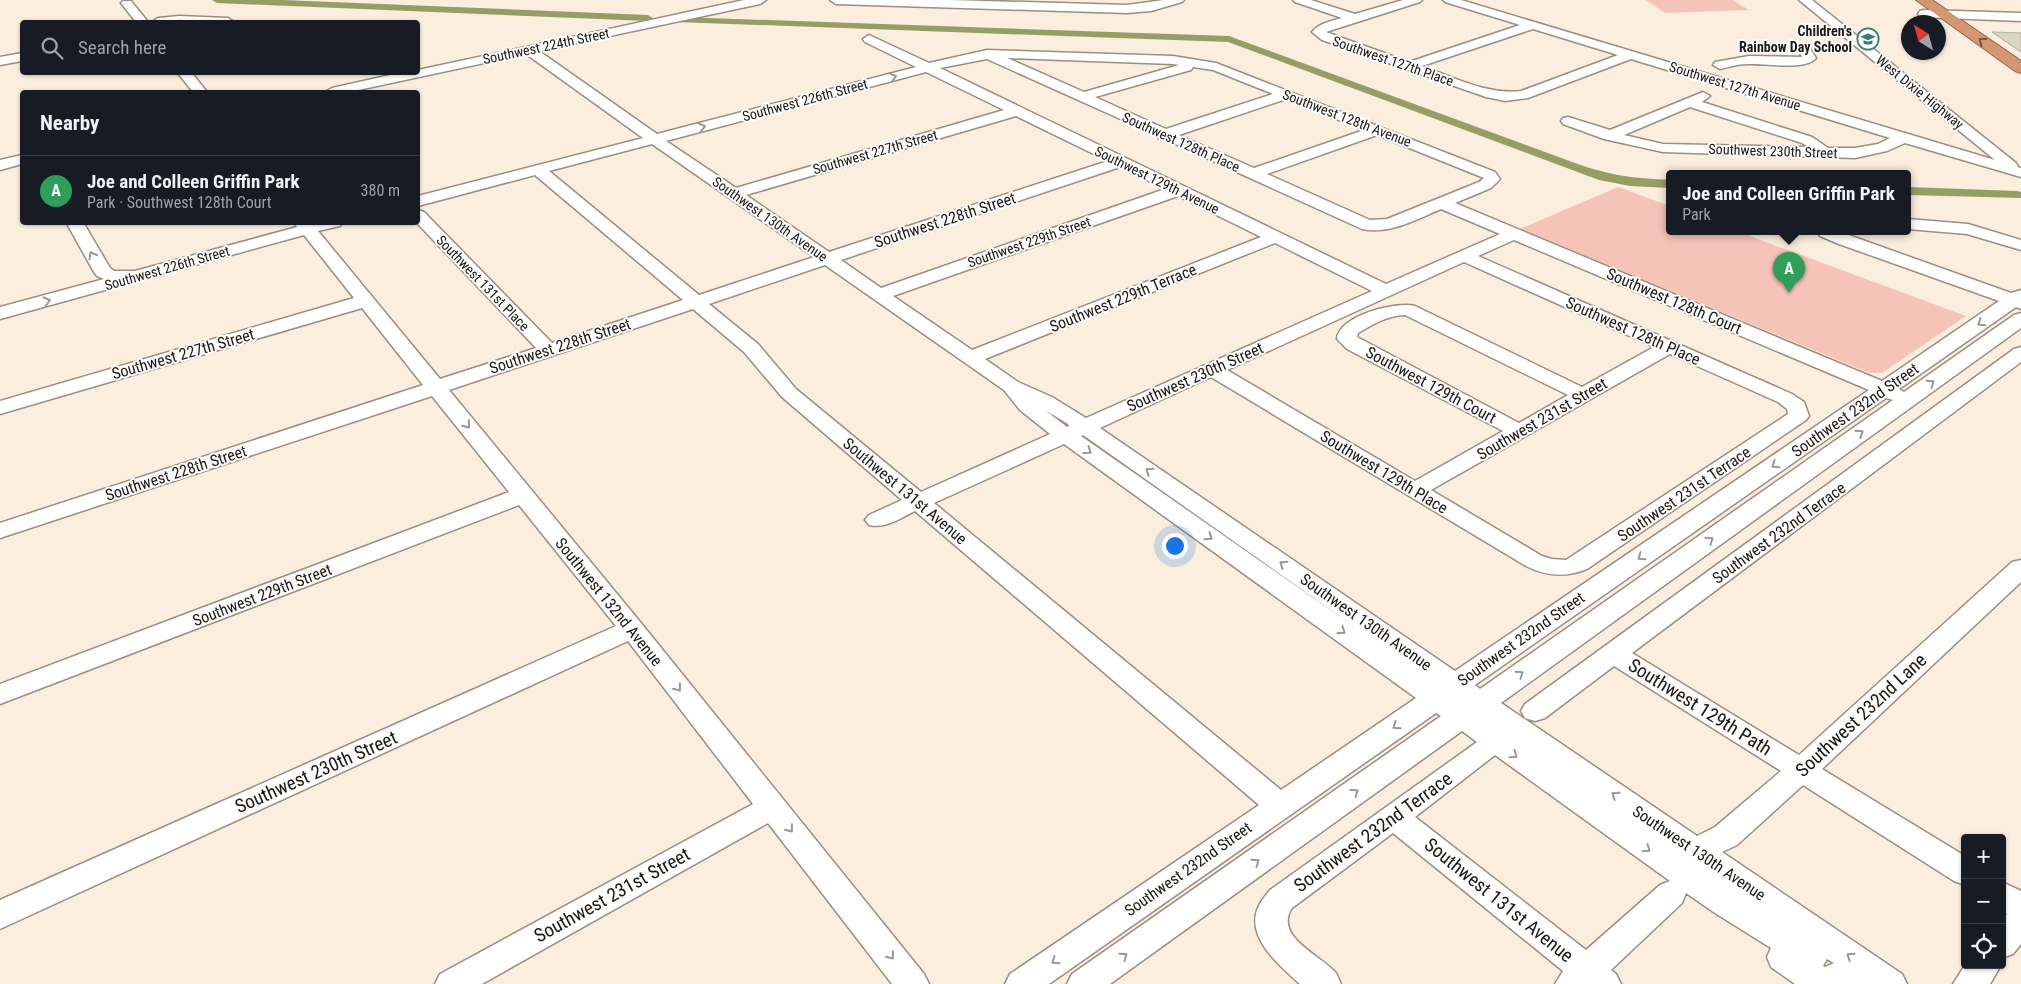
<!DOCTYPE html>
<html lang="en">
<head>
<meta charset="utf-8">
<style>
  body { margin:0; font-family:"Roboto Condensed",sans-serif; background:#242831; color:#f1f3f6 }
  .controls { position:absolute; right:15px; bottom:15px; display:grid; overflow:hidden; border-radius:5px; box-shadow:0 1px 4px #0004 }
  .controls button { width:45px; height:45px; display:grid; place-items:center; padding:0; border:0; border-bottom:1px solid #363941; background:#171b24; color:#f1f3f6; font:25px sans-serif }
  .compass { position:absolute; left:1901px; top:15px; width:45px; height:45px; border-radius:50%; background:#171b24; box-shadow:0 1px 4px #0004; rotate:323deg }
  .you { position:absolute; left:1174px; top:545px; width:18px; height:18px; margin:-12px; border:4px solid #fff; border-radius:50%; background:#1a73e8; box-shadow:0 0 0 8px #1a73e833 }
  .badge { display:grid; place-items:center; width:32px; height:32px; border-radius:50%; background:#3a7c6d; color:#fff; font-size:16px; font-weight:700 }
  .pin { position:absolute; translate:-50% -41px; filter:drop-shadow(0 1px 2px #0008) }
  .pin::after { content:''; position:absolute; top:26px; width:18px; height:15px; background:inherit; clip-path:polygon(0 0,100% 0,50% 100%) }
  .popup { position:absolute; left:1666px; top:170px; width:245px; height:65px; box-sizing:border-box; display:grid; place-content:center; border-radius:5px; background:#171b24; filter:drop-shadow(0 1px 4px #0005); font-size:16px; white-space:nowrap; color:#9ea1a6 }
  .popup b { font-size:19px; color:#f1f3f6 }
  .popup::after { content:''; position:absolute; left:50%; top:100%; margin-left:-10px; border:10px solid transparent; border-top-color:#171b24 }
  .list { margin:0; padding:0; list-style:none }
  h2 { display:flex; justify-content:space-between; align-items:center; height:65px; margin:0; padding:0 20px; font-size:21px }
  h2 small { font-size:16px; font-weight:400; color:#9ea1a6 }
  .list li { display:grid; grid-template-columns:32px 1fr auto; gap:15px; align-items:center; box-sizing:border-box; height:70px; padding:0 20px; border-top:1px solid #363941 }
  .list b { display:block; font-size:19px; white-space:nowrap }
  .list p { margin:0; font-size:16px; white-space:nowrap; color:#9ea1a6 }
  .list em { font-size:16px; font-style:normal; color:#9ea1a6 }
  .icon { flex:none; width:28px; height:28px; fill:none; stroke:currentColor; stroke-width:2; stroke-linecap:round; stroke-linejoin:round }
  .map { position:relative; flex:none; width:2021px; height:984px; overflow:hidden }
  .search { position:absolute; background:#171b24; box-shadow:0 1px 4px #0004; left:20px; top:20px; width:400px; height:55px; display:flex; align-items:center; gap:12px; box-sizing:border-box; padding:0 18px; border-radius:5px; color:#9ea1a6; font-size:19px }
  .panel { position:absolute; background:#171b24; box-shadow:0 1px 4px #0004; left:20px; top:90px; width:400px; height:135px; border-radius:5px }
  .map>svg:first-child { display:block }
  .green { fill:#f6c3b9 }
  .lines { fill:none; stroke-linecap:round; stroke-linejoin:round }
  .canal { fill:#979d67; fill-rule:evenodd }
  .building { fill:#dbd5c3; stroke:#b3ae9d }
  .minor-casing { stroke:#9a8e80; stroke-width:3 }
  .highway-casing { stroke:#946a50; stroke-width:2 }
  .minor { fill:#fff; fill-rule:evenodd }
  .highway { fill:#d59772; fill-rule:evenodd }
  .oneway { stroke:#785742 }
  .oneway2 { stroke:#989794 }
  .labels { text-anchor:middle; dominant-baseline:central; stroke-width:4; stroke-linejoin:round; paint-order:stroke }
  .far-poi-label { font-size:14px; font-weight:bold; fill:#1b1711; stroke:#fdfdfd; text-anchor:end }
  .far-street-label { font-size:14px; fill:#1b1711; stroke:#fdfdfd }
  .street-label { font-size:16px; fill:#1b1711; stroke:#fdfdfd }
  .near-street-label { font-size:19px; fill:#1b1711; stroke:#fdfdfd }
</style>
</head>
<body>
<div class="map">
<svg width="2021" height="984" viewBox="0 0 2021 984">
  <rect width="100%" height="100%" fill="#fbeede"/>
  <path class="green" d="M1646,0H1733L1749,10L1665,13Z
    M1618,187L1670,206V232H1739L1966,316L1882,373H1870L1520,229Z"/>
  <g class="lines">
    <path class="canal" d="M212,0H283L648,15L653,18L648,21L217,3Z
      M679,17L1229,36L1575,163C1611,176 1633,178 1670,180V188L1630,186L1599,180L1228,42L676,22V18Z
      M1908,187L2017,191L2021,192V198L1908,195Z"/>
  </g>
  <path class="building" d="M1992,32L2021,33V52Z"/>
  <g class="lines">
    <g class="minor-casing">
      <path id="minor" d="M744,0H766L760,4L539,51L657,134L916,67L865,42L863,39L869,35L929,63L987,50L1173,56L1216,63L1495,172L1500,179L1491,188L1455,203L1882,381L1999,301L1839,244L1820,236L1818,232H1840L2011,293L2021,290V309L2016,307L1899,389L1904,392L2014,315L2021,313V328L1501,703L1697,836L1715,827L1781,771L1614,666L1545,718L1535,721L1525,718L1521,711L1525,704L2014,349L2021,347V362L1632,653L1799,755L2012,562L2021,560V582L1822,769L1965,856V885L1954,881L1803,785L1737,845L1722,852L1902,974L1907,984H1795L1771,967L1767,957L1771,948L1715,913L1686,893L1682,903L1611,970L1616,974L1621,984H1555L1563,971L1393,833L1292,908C1273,937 1322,956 1336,973C1338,976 1339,981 1341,984H1300C1281,967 1247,939 1257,910C1260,902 1265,896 1270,890L1477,742L1462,731L1110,984H1067L1072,974L1441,716L1436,713L1049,984H1005L1010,974L1259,805L915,511C901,518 885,529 869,525L865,520L869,515L902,500L782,397L744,352L693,309L449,390L641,623L924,974L929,984H892L768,823L482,984H435L440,974L753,804L628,641L0,929V900L616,626L519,505L0,704V684L509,492L432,396L0,538V523L423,385L362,308L0,414V401L354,298L304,235L0,319V307L104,279L97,276L94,272L66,222H83L110,268L114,271H135L297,227L294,222H342L340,226L318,231L440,379L536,348L416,222L418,210L424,212L552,343L683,300L535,175L418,206V196L643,138L526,54L349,92H325L332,88L404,72H418V70ZM1007,58L1173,64L1179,65L1084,92ZM987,59L1156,135L1158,138L1164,139L1362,229C1389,235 1417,219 1441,209L1500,234L1386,284L940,68ZM1193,67L1213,70L1273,94L1166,129L1095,97L1191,70ZM926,72L1004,110L736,188L666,141ZM1286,99L1364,130L1254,168L1179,135ZM1016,116L1108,161L829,252L746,195ZM1377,135L1484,178L1479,182L1387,219L1370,220L1267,174ZM652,144L814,257L699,295L549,171ZM1120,167L1165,189L881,288L841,260ZM1178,196L1261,237L972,350L893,296ZM1514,240L1869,390L1455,671L1100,428L1211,377L1526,566C1546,576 1565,578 1587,569L1806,420L1809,416L1804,402L1792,394L1478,256ZM1275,243L1372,291L1086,418L1052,397L1018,382L985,359ZM1464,262L1654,347L1582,387L1415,306C1396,301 1338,316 1337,339L1347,349L1503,431L1415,481L1227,370ZM825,265L1004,390L1020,410L1050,434L921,492L796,389L758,344L709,304ZM1405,315L1568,395L1519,423L1357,337L1358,333C1372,325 1388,315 1405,315ZM1670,354L1778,402L1787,409L1788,414L1566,560L1552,559L1542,556L1431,490ZM1886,398L1893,400L1480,689L1475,685ZM1045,410L1068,424L1069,426L1067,427ZM1083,435L1365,634L1081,436ZM1064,444L1416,698L1281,790L934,503ZM1495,755L1670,881L1660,885L1586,950L1415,817ZM1827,959L1834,963L1825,967L1823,966Z
        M830,0H950L1127,5L1164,0H1184L1182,2L1151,11L1127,13L836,4Z
        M1293,0H1311L1355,14L1403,0H1422L1420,2L1326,32L1409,62L1520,25L1445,2L1443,0H1461L1995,160L1799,0H1812L2016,163L2018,167L2021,168V177L1905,143L1887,151L1855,158L1663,152L1604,139L1563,124L1561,121L1563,118L1568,117L1610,130L1703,92L1710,96L1702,102L1812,137L1828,148H1855L1878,144L1890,138L1631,59L1528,98L1505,101L1486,97L1322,40L1312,32C1319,23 1331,21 1342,18L1295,2ZM1533,29L1618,55L1521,91C1487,95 1453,77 1422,66ZM1690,107L1802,143L1809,147L1663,144L1624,135Z
        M123,1H131L148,22H136L121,3Z
        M1924,10L2021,13V21L1920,17L1918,14L1920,11Z
        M179,16L228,18L234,22H152L158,18Z
        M1806,49L1811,50L1816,58C1806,71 1764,63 1747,64C1738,64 1729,67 1720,69L1713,65L1715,62L1749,56L1802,57L1800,53Z
        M22,53V61L0,65V57Z
        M177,72H191L207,92H193Z
        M22,155V164L0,170V160Z
        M1908,219L1968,224L2021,240V250L1967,234L1908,229Z
        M2002,882L2021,891V944L2013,954L2002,958V920L2007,914L2002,912Z
        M1965,965H2001L1990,984H1953Z"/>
    </g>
    <g class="highway-casing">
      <path id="highway" d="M1916,0H1932L2021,61V73L2015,71Z"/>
    </g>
    <use href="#minor" class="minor"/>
    <use href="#highway" class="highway"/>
  </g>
  <defs><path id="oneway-chevron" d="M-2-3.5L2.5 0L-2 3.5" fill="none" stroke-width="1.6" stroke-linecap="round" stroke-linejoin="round" transform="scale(1.25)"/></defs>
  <use class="oneway" href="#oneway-chevron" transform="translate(1982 41) rotate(-145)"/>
  <g class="oneway2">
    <use href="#oneway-chevron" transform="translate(893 77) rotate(-15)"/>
    <use href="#oneway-chevron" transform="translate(702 127) rotate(-15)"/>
    <use href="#oneway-chevron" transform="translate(92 255) rotate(-120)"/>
    <use href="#oneway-chevron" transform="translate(47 301) rotate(-14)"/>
    <use href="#oneway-chevron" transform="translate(1981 323) rotate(145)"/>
    <use href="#oneway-chevron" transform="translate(1931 383) rotate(-35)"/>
    <use href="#oneway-chevron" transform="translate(467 425) rotate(51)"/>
    <use href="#oneway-chevron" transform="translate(1860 433) rotate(-35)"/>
    <use href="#oneway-chevron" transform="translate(1088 451) rotate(36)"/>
    <use href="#oneway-chevron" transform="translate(1775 465) rotate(145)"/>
    <use href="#oneway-chevron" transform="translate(1149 471) rotate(-145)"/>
    <use href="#oneway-chevron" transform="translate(1209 537) rotate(35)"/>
    <use href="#oneway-chevron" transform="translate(1710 540) rotate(-35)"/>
    <use href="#oneway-chevron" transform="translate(1641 557) rotate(145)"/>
    <use href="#oneway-chevron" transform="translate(1283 564) rotate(-145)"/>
    <use href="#oneway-chevron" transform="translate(1342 631) rotate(35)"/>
    <use href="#oneway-chevron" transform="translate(1520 674) rotate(-35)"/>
    <use href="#oneway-chevron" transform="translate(678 688) rotate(52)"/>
    <use href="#oneway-chevron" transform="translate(1396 726) rotate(145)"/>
    <use href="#oneway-chevron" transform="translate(1514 755) rotate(35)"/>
    <use href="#oneway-chevron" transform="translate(1355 792) rotate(-36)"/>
    <use href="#oneway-chevron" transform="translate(1615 795) rotate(-145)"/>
    <use href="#oneway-chevron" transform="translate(790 829) rotate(52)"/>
    <use href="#oneway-chevron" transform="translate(1647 849) rotate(35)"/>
    <use href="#oneway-chevron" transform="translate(1256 862) rotate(-35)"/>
    <use href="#oneway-chevron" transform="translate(891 956) rotate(52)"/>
    <use href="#oneway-chevron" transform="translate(1124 956) rotate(-35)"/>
    <use href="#oneway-chevron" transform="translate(1850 956) rotate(-146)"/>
    <use href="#oneway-chevron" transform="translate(1055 961) rotate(145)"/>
  </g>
  <defs>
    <g id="school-ring" transform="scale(1.125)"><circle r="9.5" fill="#fdfdfd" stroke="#3a7c6d" stroke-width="1.5"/><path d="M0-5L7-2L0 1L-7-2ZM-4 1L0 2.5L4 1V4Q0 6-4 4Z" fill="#3a7c6d"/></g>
  </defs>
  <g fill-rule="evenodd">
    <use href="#school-ring" x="1868" y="39"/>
  </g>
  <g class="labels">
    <g class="far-poi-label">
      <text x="1852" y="31">Children's<tspan x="1852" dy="16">Rainbow Day School</tspan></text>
    </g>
    <g class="far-street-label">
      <text transform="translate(546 46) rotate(-12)">Southwest 224th Street</text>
      <text transform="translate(1393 61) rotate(19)">Southwest 127th Place</text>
      <text transform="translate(1735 86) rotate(17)">Southwest 127th Avenue</text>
      <text transform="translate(1920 92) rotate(39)">West Dixie Highway</text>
      <text transform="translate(805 100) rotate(-15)">Southwest 226th Street</text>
      <text transform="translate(1347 118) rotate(21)">Southwest 128th Avenue</text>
      <text transform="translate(1181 142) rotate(24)">Southwest 128th Place</text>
      <text transform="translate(1773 151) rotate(2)">Southwest 230th Street</text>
      <text transform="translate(875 152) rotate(-16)">Southwest 227th Street</text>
      <text transform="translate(1157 180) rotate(26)">Southwest 129th Avenue</text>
      <text transform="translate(770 219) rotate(35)">Southwest 130th Avenue</text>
      <text transform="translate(1029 242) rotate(-19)">Southwest 229th Street</text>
      <text transform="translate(167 268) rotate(-16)">Southwest 226th Street</text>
      <text transform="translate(483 283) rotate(46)">Southwest 131st Place</text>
    </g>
    <g class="street-label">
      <text transform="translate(945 220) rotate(-18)">Southwest 228th Street</text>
      <text transform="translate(1123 298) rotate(-22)">Southwest 229th Terrace</text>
      <text transform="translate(1674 301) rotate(23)">Southwest 128th Court</text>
      <text transform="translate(1633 331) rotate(24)">Southwest 128th Place</text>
      <text transform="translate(560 346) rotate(-18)">Southwest 228th Street</text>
      <text transform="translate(183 354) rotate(-16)">Southwest 227th Street</text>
      <text transform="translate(1195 377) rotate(-24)">Southwest 230th Street</text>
      <text transform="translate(1431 385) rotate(28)">Southwest 129th Court</text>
      <text transform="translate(1855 410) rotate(-35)">Southwest 232nd Street</text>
      <text transform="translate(1542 419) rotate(-30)">Southwest 231st Street</text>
      <text transform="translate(1384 472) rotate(31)">Southwest 129th Place</text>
      <text transform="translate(176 473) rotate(-18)">Southwest 228th Street</text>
      <text transform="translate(905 491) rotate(40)">Southwest 131st Avenue</text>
      <text transform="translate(1684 494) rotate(-34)">Southwest 231st Terrace</text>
      <text transform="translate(1779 533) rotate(-36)">Southwest 232nd Terrace</text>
      <text transform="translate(262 595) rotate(-21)">Southwest 229th Street</text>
      <text transform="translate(609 602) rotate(51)">Southwest 132nd Avenue</text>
      <text transform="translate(1366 622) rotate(35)">Southwest 130th Avenue</text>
      <text transform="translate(1521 639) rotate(-35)">Southwest 232nd Street</text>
      <text transform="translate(1699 853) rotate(34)">Southwest 130th Avenue</text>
      <text transform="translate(1188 869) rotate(-35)">Southwest 232nd Street</text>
    </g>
    <g class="near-street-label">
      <text transform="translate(1700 707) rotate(32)">Southwest 129th Path</text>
      <text transform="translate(1861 715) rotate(-43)">Southwest 232nd Lane</text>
      <text transform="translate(316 772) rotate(-24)">Southwest 230th Street</text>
      <text transform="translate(1373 832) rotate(-36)">Southwest 232nd Terrace</text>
      <text transform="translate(612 895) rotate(-29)">Southwest 231st Street</text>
      <text transform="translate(1499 900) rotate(39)">Southwest 131st Avenue</text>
    </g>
  </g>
</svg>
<div class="controls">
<button>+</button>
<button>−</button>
<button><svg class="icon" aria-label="locate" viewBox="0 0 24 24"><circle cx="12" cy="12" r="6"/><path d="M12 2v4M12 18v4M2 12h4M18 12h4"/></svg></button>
</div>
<svg class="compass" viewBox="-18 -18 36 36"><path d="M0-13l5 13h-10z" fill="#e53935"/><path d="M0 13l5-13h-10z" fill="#9ea1a6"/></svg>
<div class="you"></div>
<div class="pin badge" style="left:1789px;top:293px;background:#2e9e5b">A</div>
<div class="popup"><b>Joe and Colleen Griffin Park</b>Park</div>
<div class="search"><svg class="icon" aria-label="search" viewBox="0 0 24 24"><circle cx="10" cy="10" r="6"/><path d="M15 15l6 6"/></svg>Search here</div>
<section class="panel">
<h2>Nearby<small></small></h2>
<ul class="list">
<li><span class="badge" style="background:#2e9e5b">A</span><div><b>Joe and Colleen Griffin Park</b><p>Park · Southwest 128th Court</p></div><em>380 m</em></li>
</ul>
</section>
</div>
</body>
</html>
